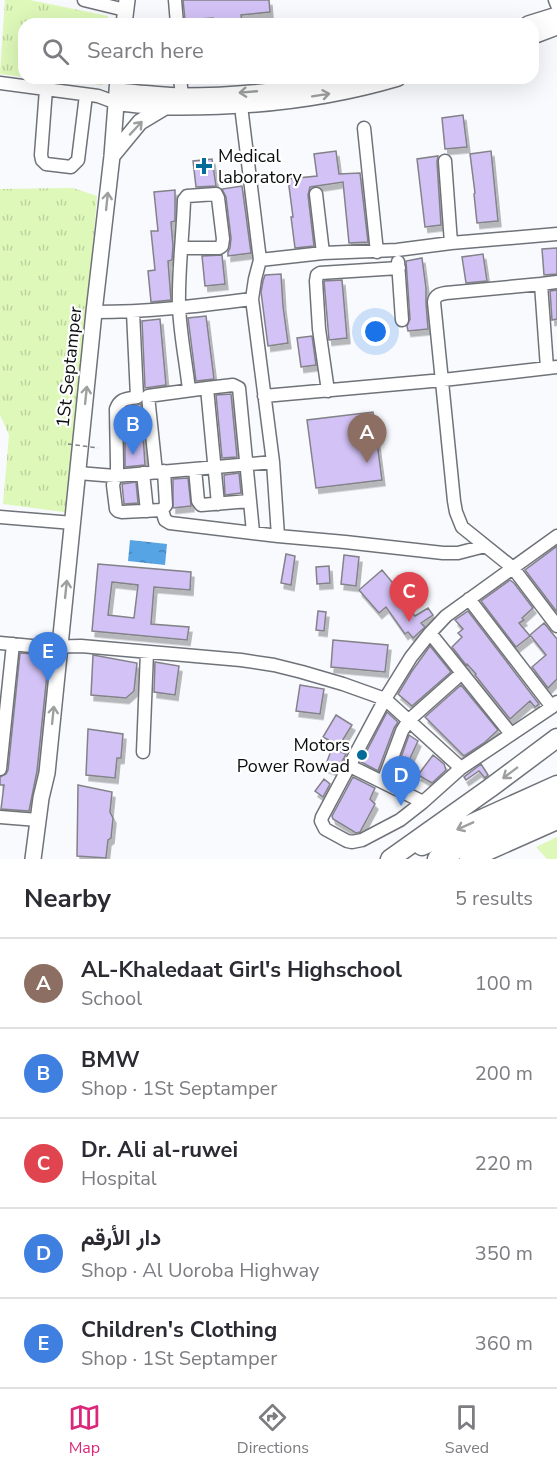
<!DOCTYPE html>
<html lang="en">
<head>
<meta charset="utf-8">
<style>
  body { margin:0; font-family:"Nunito Sans",Vazirmatn,sans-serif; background:#f7f7f7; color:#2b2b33 }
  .you { position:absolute; left:376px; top:332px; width:21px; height:21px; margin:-15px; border:4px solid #fff; border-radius:50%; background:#1a73e8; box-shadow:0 0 0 9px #1a73e833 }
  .badge { display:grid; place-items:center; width:39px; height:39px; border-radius:50%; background:#db2777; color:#fff; font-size:20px; font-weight:700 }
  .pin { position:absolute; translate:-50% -50px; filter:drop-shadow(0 2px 3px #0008) }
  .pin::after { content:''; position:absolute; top:32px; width:21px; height:18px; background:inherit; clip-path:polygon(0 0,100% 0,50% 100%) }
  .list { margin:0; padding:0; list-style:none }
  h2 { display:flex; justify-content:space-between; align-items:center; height:78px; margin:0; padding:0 24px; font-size:26px }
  h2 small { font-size:20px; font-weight:400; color:#7c7c81 }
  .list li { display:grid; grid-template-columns:39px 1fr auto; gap:18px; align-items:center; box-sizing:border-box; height:90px; padding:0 24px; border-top:2px solid #e1e1e2 }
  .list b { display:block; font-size:22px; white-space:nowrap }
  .list p { margin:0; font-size:20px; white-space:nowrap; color:#7c7c81 }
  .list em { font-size:20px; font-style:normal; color:#7c7c81 }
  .icon { flex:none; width:33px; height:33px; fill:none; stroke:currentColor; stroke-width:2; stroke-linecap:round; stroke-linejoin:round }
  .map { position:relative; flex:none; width:557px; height:859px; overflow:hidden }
  .search { position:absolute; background:#fff; box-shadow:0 6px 24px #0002; left:18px; right:18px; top:18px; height:66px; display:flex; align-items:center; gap:15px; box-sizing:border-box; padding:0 21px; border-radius:18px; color:#7c7c81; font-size:22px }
  .sheet { height:528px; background:#fff }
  nav { display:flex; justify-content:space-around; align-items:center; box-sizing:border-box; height:84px; border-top:2px solid #e1e1e2; background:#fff; font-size:16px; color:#7c7c81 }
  nav a { display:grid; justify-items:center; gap:3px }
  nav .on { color:#db2777 }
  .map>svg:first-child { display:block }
  .park { fill:url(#park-tufts) }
  .garden { fill:#def8b9 }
  .water { fill:url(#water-ripples) }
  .building { fill:#d2c2f5; stroke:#838288; stroke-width:1.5; fill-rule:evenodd; filter:url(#shadow) }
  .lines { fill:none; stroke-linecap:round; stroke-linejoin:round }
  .minor-casing { stroke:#6f7379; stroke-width:15 }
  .major-casing { stroke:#6f7379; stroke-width:18 }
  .highway-casing { stroke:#6f7379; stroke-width:21 }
  .minor { stroke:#fff; stroke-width:12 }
  .major { stroke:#fff; stroke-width:15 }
  .highway { stroke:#fff; stroke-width:18 }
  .path-bridge { stroke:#818385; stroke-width:1.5; stroke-dasharray:4.5 3; stroke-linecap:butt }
  .oneway { stroke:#9e9f9f }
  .poi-dot { fill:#036c99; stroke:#fff; stroke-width:2 }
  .labels { text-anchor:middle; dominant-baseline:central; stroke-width:4.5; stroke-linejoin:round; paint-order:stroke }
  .poi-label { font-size:18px; fill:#0c0e0f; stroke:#fff; text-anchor:start }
  .street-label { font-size:18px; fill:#0c0e0f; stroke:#fff }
</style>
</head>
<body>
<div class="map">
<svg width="557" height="859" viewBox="0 0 557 859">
  <defs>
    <pattern id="park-tufts" width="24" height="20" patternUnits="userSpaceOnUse" patternTransform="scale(1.5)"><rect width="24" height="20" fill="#def8b9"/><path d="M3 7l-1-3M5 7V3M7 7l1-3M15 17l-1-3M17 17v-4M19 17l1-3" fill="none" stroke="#bdd39e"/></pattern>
    <pattern id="water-ripples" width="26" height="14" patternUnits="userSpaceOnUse" patternTransform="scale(1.5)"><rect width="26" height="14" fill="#56a4e4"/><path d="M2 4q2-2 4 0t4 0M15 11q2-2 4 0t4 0" fill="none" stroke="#4684b7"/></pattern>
    <filter id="shadow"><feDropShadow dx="3" dy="5.5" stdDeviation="0" flood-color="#0004"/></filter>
  </defs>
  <rect width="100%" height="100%" fill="#f8fafe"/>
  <path class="park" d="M5,0H30L108,16V24H24V77L0,74Z
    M35,78H104L103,85Z
    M73,188L97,196L71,513L3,504L9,435L0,415V189Z"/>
  <path class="garden" d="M557,837V859H547L536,847Z"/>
  <path class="water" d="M130,540L167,544L165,565L128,561Z"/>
  <path class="building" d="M183,0H269L270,12L241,15L242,24H214L213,18L185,20Z
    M463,115L467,147L445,149L442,118Z
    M336,151L339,174L360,173L368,242L349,243L343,182L310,187L308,195L314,246L295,248L291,217H293L288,179L317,176L314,154Z
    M491,151L498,221L477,223L474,194L475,193L470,154Z
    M438,156L437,162L441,225L425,227L417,159Z
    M212,159L216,186L196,187L193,161Z
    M242,186L251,253L228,256V252L230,248L231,238L226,197L222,189Z
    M175,190V221L171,222L173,246L172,260L168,261L171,300L151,302L148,271L155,270L151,231H158L154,192Z
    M557,248V274L544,275L542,249Z
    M483,254L487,281L466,283L462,257Z
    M222,255L225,284L205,286L202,256Z
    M422,258L426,288V303L428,329L408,331L407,326L410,319L406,261Z
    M281,274L283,306L288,343L268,346L261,292L263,281L265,275Z
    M342,280L347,338L329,340L324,281Z
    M557,290V319L552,320L550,291Z
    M206,316L214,379L196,381L188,318Z
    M160,319L166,385L145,388L142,321Z
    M312,336L316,365L301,367L297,338Z
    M231,394L237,457L222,458L216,395Z
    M141,404L145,465L125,467V441L130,440L126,408Z
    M373,412L382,480L316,488L307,420Z
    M239,473L241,493L225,495L224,475Z
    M188,478L191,506L173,508V479Z
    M136,482L138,503L124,504L122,484Z
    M557,546V612L525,570Z
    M286,554L295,556L291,585L281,583Z
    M344,555L359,557L356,586L341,584Z
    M98,564L191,572L190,590L154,587L151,624L189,627L187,640L92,631ZM112,582L138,585L134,618L108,615Z
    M329,566L330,583L317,584L316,567Z
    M382,570L402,594L399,596L415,616L428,608L433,615L421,623L425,627L413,638L408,632L405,634L386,607L379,613L359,590Z
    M510,580L514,583L533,608L522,618L524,620L519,623L530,636L516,647L481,601Z
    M318,611L326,612L324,631L316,630Z
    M468,611L539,704L535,707L530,701L510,719L475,675L476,674L467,664L466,665L452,647L462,637L458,633L463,629L455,620Z
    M544,623L557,639V679L548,688L532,667L546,655L530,635Z
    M333,640L388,645L385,672L331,667Z
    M430,646L451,672L412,706L398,694L412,671Z
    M20,653L49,655L37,771L29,811L1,809L4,785H0V777L6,774L8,770Z
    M93,655L137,663L134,691L126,698L91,695Z
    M155,662L179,666L175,695L154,692Z
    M300,685L324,689L320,714L296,711Z
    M461,685L498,730L484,743L464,756L425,717Z
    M387,712L398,722L394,728L378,771L361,762Z
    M336,715L352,725L339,746L323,737Z
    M88,729L123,734L121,758H117L115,778L86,775Z
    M409,735L418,741L400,780L394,777Z
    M332,748L346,754L337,771L325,767Z
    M433,755L444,764L446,770L432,783L418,775Z
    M481,764L488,775L485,778L479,771L466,780L464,777Z
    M353,777L375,788L370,799L375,804L360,832L356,833L333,819L332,816Z
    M324,779L330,784L323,797L315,791Z
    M78,785L112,792L110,812L113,818L111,838L108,840L106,858L77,856Z"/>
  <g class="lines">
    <g class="minor-casing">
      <path id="minor" d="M84,0L125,10
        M175,0L177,24
        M555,0L557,5
        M180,78L182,96
        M0,83L98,96L117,103
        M46,89L41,155L42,160L46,164L71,167L78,160L86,95
        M241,106L260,260
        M364,128L377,252
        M445,161L451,243
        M316,194L323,253
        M182,248H219L222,246L223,239L218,198L216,194L187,196L184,200C183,235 178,271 179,306C180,334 186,362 189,390
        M398,262L402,320
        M541,284L446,293C440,294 435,295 434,302L454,501L456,512L462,527L513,568L557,626
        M94,312C149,312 198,306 252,299
        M133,312L137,397C127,399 120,398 116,409L117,464V470L113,485L116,509L118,511L122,512L162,510L166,505L164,471
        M547,368L541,284L557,282
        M207,388L233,385L239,388L253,532
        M328,391L319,329L316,281L317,275L320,273L399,268
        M264,396L443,380L557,367
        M273,462L278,536
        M195,469L198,501L201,505L249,501
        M156,472L148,396L207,388L218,504
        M78,473L115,476L273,462L252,299L255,279L260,260L323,253L397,250L451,243L557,234
        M143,473L147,511
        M162,510L165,520L170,523L278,536L345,542L443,553H458L485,546
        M0,517L73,523
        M557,536L446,616L430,633L411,657L385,699L322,817L321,821L325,829L347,841L352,842L362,840L400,820L423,802L461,768L552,707L557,702
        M469,599L552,707
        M430,633L511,734
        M0,643L42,647L81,646L241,660L274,665L302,672L343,684L385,699L461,768
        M143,752L147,652
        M350,766L423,802
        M0,769L13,644
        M383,782L402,731L409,720L462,673
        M0,817L38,820"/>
    </g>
    <g class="major-casing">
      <path id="major" d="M124,24L127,0
        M528,24L557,15
        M533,36L557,27
        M117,91C139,93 160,95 182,96C237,96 294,90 347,78
        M117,103C133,104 150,107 167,107C244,108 324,100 398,78
        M112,156L140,122L165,107
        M33,859L41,798L47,773L94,312L112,156L118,78"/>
    </g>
    <g class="highway-casing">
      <path id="highway" d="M422,846L557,785
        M390,859L490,788L557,738
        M437,859L557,803
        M469,859L557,820"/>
    </g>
    <use href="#minor" class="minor"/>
    <use href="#major" class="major"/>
    <use href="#highway" class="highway"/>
    <path class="path-bridge" d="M68,444L98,448"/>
  </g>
  <defs><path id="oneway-shaft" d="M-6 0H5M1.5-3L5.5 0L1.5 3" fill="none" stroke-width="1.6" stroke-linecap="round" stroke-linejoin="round" transform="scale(1.5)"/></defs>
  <g class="oneway">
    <use href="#oneway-shaft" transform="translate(248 92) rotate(175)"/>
    <use href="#oneway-shaft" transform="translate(321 95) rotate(-9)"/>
    <use href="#oneway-shaft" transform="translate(136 128) rotate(-47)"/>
    <use href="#oneway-shaft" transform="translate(107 201) rotate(-84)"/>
    <use href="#oneway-shaft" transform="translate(86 395) rotate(-84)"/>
    <use href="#oneway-shaft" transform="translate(66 589) rotate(-84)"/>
    <use href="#oneway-shaft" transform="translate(53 715) rotate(-84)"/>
    <use href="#oneway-shaft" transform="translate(510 773) rotate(143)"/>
    <use href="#oneway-shaft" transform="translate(465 826) rotate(156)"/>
  </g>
  <g class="poi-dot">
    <path d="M201 157h6v6h6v6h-6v6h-6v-6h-6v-6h6z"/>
    <circle cx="362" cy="755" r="6"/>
  </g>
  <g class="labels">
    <g class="poi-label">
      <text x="218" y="156">Medical<tspan x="218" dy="21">laboratory</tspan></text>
      <text x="350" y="745" text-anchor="end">Motors<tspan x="350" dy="21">Power Rowad</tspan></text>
    </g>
    <g class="street-label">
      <text transform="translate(69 367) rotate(-84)">1St Septamper</text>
    </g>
  </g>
</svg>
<div class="you"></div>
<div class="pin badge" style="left:367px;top:463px;background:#8d6e63">A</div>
<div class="pin badge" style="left:133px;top:455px;background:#3f7fe0">B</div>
<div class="pin badge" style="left:409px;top:622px;background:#e0444e">C</div>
<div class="pin badge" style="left:401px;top:806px;background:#3f7fe0">D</div>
<div class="pin badge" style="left:48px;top:682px;background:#3f7fe0">E</div>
<div class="search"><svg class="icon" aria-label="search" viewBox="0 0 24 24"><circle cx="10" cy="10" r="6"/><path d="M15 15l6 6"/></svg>Search here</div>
</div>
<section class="sheet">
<h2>Nearby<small>5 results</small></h2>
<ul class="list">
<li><span class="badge" style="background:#8d6e63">A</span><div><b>AL-Khaledaat Girl's Highschool</b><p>School</p></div><em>100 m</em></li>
<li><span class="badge" style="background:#3f7fe0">B</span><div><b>BMW</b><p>Shop · 1St Septamper</p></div><em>200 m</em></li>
<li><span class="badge" style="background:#e0444e">C</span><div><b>Dr. Ali al-ruwei</b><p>Hospital</p></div><em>220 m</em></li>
<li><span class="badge" style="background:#3f7fe0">D</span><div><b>دار الأرقم</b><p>Shop · Al Uoroba Highway</p></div><em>350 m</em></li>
<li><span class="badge" style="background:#3f7fe0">E</span><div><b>Children's Clothing</b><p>Shop · 1St Septamper</p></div><em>360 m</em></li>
</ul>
</section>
<nav>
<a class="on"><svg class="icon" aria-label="map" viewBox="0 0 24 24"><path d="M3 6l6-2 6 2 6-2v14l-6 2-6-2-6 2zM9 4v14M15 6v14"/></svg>Map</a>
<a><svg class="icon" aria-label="directions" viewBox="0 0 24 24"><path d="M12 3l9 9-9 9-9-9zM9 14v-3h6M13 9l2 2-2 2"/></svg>Directions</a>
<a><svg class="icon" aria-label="saved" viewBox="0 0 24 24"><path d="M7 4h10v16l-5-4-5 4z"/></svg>Saved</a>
</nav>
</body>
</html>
